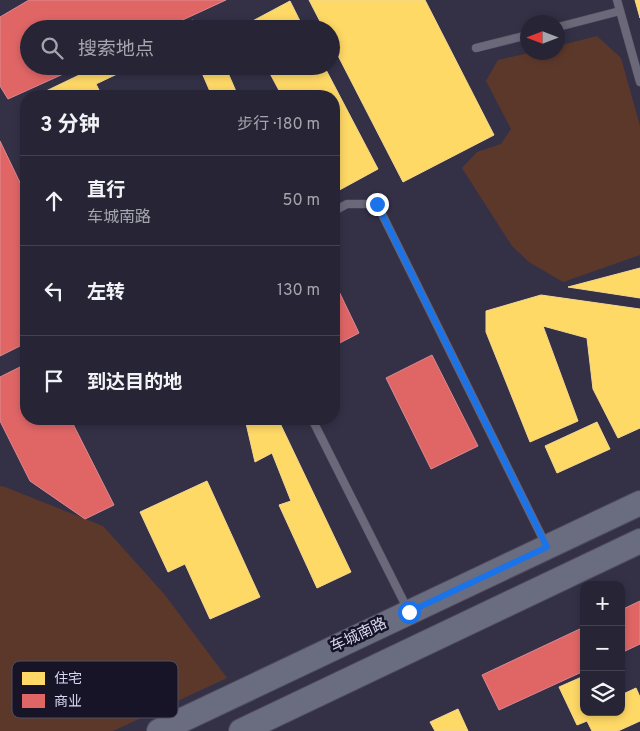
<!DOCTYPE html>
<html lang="zh">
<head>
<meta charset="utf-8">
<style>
  body { margin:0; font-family:Overpass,"Noto Sans SC",sans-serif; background:#333141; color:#f1f3f6 }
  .controls { position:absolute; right:15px; bottom:15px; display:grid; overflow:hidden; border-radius:10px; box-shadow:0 2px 8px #0003 }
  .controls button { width:45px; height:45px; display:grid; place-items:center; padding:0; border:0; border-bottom:1px solid #434250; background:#272535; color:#f1f3f6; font:25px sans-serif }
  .compass { position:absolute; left:520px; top:15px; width:45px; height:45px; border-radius:50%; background:#272535; box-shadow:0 2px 8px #0003; rotate:270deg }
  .stop { position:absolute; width:15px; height:15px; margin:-11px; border:4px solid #1a73e8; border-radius:50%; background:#fff }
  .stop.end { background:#1a73e8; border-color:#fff; box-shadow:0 1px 5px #0008 }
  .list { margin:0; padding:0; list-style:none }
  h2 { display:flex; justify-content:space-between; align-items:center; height:65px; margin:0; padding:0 20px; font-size:21px }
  h2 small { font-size:16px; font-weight:400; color:#a4a5ad }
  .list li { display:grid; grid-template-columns:32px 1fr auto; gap:15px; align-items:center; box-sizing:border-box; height:90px; padding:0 20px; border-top:1px solid #434250 }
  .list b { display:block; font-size:19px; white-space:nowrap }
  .list p { margin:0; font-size:16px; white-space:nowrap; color:#a4a5ad }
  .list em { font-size:16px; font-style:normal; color:#a4a5ad }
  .icon { flex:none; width:28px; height:28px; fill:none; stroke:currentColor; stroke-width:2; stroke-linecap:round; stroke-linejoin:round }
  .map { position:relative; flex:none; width:640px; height:731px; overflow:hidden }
  .search { position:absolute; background:#272535; box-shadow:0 2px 8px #0003; left:20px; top:20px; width:320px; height:55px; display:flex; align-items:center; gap:12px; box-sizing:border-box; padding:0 18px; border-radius:28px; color:#a4a5ad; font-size:19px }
  .panel { position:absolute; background:#272535; box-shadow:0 2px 8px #0003; left:20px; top:90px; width:320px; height:335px; border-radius:20px }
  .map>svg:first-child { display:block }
  .green { fill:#5c382a }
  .homes { fill:#ffd966; stroke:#f3d890 }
  .shops { fill:#e06666; stroke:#de8890 }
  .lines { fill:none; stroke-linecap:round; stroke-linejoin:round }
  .service-casing { stroke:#4e4c5f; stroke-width:9 }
  .primary-casing { stroke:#4e4c5f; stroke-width:26 }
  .service { stroke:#6a6879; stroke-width:8 }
  .primary { stroke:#6a6d7f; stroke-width:24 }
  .route { stroke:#1a73e8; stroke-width:6 }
  .labels { text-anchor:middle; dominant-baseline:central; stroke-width:5; stroke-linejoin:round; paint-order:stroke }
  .street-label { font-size:15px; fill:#d8d7f1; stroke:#161426 }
  .key { fill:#161426; stroke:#504e63; stroke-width:1 }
  .key-label { font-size:14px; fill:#d8d7f1 }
</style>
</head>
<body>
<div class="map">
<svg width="640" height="731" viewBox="0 0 640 731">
  <rect width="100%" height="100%" fill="#343147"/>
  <path class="green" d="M597,36L621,58L640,126V255L563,282L529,262L512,246L462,168L477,152L501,144L511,129L486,81L498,60L529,53L558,52V46Z
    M0,486L5,487L103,526L165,595L227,678L113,731H0Z"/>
  <path class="homes" d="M309,0H425L494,135L403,182L331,42V29H324Z
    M635,0H640V18Z
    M290,1L304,29H247L245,25Z
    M193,20L197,29H175Z
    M98,66H134L96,84L102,96H49L46,91Z
    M199,66H225L238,96H212Z
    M266,66H324L378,169L334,193V96H282Z
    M640,268V298L568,287Z
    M541,295L640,309V428L618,438L593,389L587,338L543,326L578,421L530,442L486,332V311Z
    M245,419H278L351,572L317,588L279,505L291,501L272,453L255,462Z
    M597,422L610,449L557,473L545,446Z
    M207,481L260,597L210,619L185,564L168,572L140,512Z
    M584,676V712H621V695L636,688L640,697V721L618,731H592L587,721L577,725L559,687Z
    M458,709L468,731H435L430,722Z"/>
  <path class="shops" d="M29,0H226L163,29H29V66H81L8,99L0,86V17Z
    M0,141L26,195V343L0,356Z
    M334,281L359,333L334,346Z
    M432,355L478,446L431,469L386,378Z
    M26,364V419H78L72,422L114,505L85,519L30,481L0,421V377Z
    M640,601V644L621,653V610Z
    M584,627V671L499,710L482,675Z"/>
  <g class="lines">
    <g class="service-casing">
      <path id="service" d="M617,0L640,82
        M558,27L620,11
        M476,48L528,35
        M334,211L347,204H377L546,545
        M312,419L408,610"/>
    </g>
    <g class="primary-casing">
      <path id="primary" d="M159,731L640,503
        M241,731L640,541"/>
    </g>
    <use href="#service" class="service"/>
    <use href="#primary" class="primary"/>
  </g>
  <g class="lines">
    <path class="route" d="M377,204L547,547L409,612"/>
  </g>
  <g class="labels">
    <g class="street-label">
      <text transform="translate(359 636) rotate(-25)">车城南路</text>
    </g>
  </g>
  <rect x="12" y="661" width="166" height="57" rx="8" class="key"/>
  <rect x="22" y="672" width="23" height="13" fill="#ffd966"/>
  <rect x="22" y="694" width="23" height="14" fill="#e06666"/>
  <g class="key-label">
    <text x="54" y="683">住宅</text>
    <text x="54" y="706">商业</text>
  </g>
</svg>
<div class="controls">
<button>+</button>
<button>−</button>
<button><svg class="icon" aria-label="layers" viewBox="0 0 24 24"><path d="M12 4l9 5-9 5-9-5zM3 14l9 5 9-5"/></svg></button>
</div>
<svg class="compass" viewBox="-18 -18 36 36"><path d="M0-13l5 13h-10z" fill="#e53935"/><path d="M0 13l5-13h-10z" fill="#a4a5ad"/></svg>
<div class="stop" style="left:409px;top:612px"></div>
<div class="stop end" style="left:377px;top:204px"></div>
<div class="search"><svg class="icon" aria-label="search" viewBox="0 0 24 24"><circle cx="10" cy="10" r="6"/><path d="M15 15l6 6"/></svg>搜索地点</div>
<section class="panel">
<h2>3 分钟<small>步行 · 180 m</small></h2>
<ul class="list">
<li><svg class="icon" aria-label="ahead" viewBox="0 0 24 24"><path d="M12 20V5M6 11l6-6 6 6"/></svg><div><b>直行</b><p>车城南路</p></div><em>50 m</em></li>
<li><svg class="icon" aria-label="left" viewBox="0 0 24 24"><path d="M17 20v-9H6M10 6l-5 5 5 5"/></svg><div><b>左转</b></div><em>130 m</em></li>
<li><svg class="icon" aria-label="arrive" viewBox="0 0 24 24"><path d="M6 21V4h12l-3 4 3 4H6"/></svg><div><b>到达目的地</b></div></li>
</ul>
</section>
</div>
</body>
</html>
